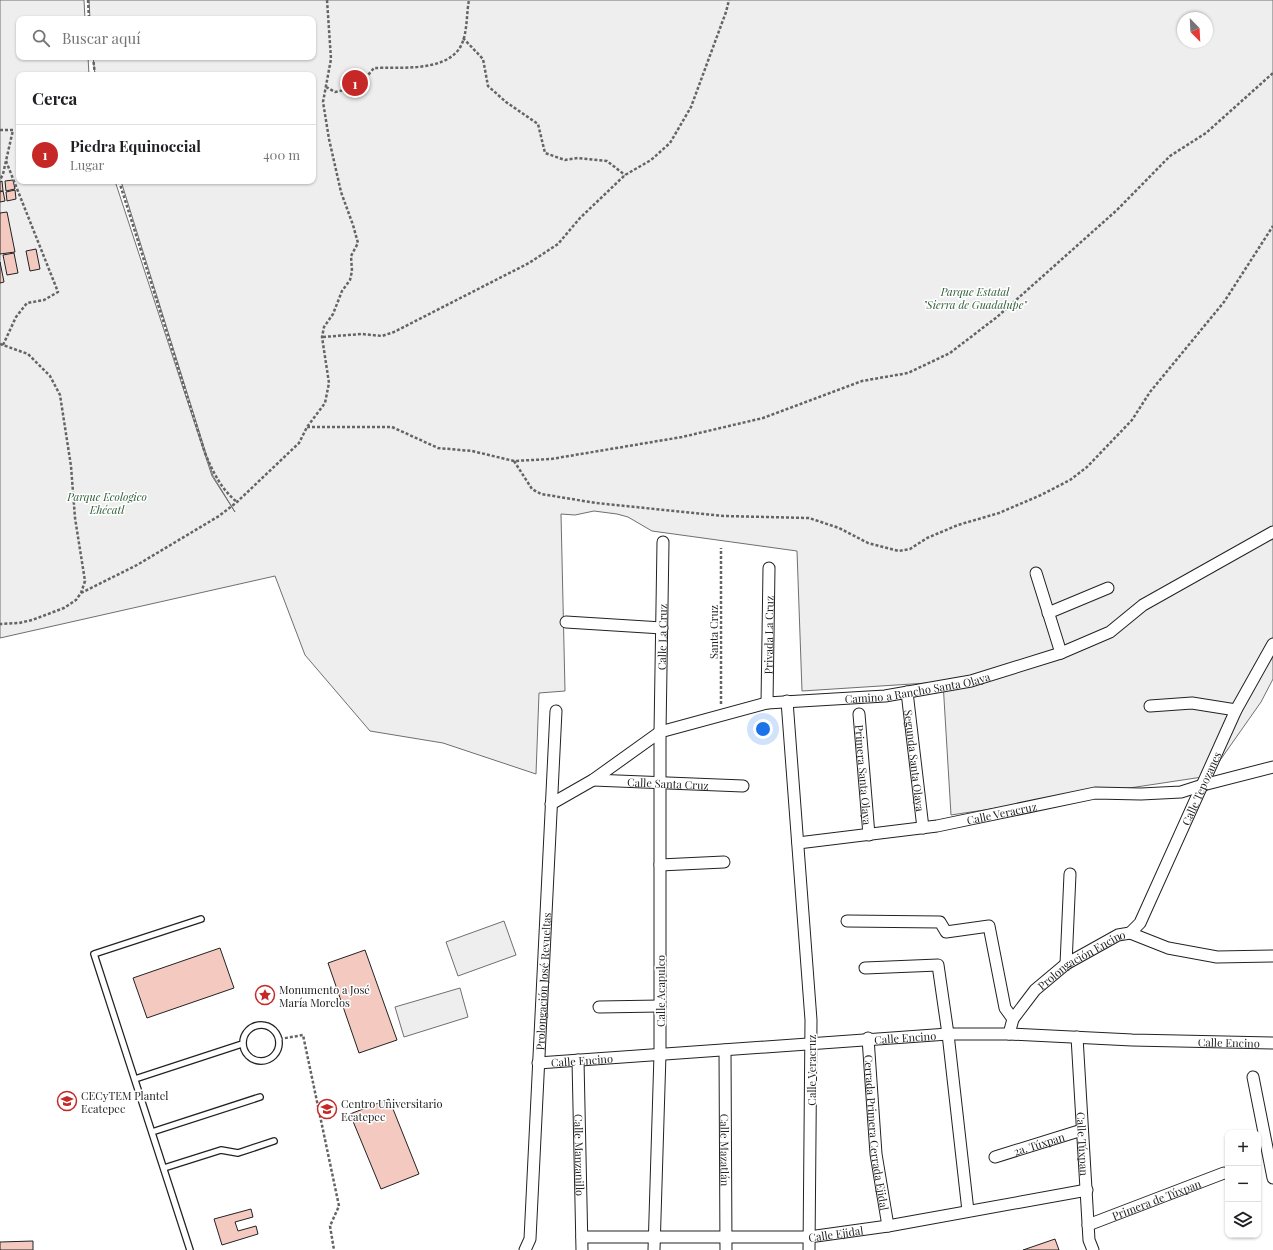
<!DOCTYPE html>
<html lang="es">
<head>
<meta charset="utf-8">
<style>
  body { margin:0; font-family:"Playfair Display",serif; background:#f2f2f2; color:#202124 }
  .controls { position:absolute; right:12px; bottom:12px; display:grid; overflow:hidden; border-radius:8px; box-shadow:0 1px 3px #0004 }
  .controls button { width:36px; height:36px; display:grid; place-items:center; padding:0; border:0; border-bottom:1px solid #e0e0e0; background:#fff; color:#202124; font:20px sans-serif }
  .compass { position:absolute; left:1177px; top:12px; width:36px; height:36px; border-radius:50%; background:#fff; box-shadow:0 1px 3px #0004; rotate:156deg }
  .you { position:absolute; left:763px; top:729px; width:14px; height:14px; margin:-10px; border:3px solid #fff; border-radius:50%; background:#1a73e8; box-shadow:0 0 0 6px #1a73e833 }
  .badge { display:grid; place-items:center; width:26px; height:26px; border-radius:50%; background:#c62828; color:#fff; font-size:13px; font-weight:700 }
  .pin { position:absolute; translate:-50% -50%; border:2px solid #fff; box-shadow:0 1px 4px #0006 }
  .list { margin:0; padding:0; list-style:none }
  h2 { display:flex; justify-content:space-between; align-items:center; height:52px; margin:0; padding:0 16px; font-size:17px }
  h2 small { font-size:13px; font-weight:400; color:#757577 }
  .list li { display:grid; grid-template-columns:26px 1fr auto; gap:12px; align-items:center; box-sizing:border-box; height:60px; padding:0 16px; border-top:1px solid #e0e0e0 }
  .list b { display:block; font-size:15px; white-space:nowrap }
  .list p { margin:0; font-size:13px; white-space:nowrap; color:#757577 }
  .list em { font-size:13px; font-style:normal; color:#757577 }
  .icon { flex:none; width:22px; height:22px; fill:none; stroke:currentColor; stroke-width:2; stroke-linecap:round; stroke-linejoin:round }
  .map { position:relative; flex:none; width:1273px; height:1250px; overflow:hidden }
  .search { position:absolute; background:#fff; box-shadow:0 1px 3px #0004; left:16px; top:16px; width:300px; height:44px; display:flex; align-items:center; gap:10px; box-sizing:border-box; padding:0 14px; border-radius:8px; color:#757577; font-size:15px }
  .panel { position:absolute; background:#fff; box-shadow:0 1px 3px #0004; left:16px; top:72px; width:300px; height:112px; border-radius:8px }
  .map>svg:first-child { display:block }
  .green { fill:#eee; stroke:#6f6f6f; fill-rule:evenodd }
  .building { fill:#f3c9c0; stroke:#222 }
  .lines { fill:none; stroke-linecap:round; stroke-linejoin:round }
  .lane-casing { stroke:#222; stroke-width:8 }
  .street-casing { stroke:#222; stroke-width:13 }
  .path { stroke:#646464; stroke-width:2.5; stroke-dasharray:3 2; stroke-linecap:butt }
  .lane { stroke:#fff; stroke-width:5.5 }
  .street { stroke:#fff; stroke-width:11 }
  .labels { text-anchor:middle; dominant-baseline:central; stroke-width:3; stroke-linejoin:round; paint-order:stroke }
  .park-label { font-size:11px; font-style:italic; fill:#2f5e38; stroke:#fff }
  .street-label { font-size:11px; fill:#222; stroke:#fff }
  .poi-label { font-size:11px; fill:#222; stroke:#fff; text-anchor:start }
</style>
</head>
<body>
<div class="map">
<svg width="1273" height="1250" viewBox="0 0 1273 1250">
  <rect width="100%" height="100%" fill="#fff"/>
  <path class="green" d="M0,0H84L85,19H19V57H88L89,75H19V181H115L212,476L235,512L213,476L121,181H313V75H95L93,57H313V19H90L89,0H1273V679L1261,702L1209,776L951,815L943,682L802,691L797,551L652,531L628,517L617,514L594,511L575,515L561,514L565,691L539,693L536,774L443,743L370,731L305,655L275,576L0,638ZM1183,18H1207V42H1183Z
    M504,921L516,955L458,976L446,942Z
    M460,988L468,1017L404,1037L395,1007Z"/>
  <path class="building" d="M13,180L15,189L6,191L5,181Z
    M2,181L3,191H0V182Z
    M15,190L16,199L7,201L6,192Z
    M3,191L5,201L0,202V192Z
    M7,212L15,252L0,254V213Z
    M36,249L40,269L30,271L26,251Z
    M14,253L18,273L7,275L3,255Z
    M0,262L4,282L0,283Z
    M220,948L234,988L147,1018L133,978Z
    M365,950L397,1040L359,1053L328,963Z
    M389,1099L419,1174L381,1189L350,1114Z
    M251,1209L253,1217L235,1222L238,1231L256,1226L258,1234L222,1245L214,1219Z
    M1055,1239L1059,1250H1023Z
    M33,1241V1250H0V1242Z"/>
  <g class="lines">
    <g class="lane-casing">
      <path id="lane" d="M243 1043a18 18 0 1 1 36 0a18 18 0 1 1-36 0Z
        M135,1079L242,1044
        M152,1132L260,1097
        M164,1168L221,1150L238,1153L274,1141
        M190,1250L94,954L201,919"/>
    </g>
    <g class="street-casing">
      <g id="street">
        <path d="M1036,573L1061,653"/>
        <path d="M1048,613L1108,588"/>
        <path d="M566,622L662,628"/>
        <path id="s1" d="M907,692L923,828"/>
        <path d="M787,701L811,1020L809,1250"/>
        <path id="s2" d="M767,703L769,568"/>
        <path d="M1150,706L1192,703L1236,710"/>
        <path id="s3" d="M859,714L869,835"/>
        <path id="s4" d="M593,780L743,786"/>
        <path id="s5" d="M551,804L593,780L660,732L767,703L885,696L971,681L1061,653L1110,632L1143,605L1273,532"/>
        <path id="s6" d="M798,843L937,826L1095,793L1141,794L1181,792L1203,785L1273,767"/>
        <path d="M660,865L724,862"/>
        <path d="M847,921L940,922L946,932L989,926L1005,1008L1013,1019"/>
        <path id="s7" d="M1130,933L1140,923L1236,710L1273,644"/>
        <path d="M1066,964L1070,874"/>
        <path d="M865,968L938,965L948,1034L968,1211"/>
        <path d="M599,1007L660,1006"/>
        <path id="s8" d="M1009,1034L1013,1019L1035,990L1066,964L1118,935L1130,933L1168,948L1217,957L1273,956"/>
        <path id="s9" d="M1077,1037L1089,1240L1093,1250"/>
        <path id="s10" d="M868,1038L876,1154L888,1226"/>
        <path id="s11" d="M725,1050L726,1250"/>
        <path id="s12" d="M578,1060L582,1250"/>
        <path id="s13" d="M538,1063L948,1034H1009L1132,1040L1273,1043"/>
        <path d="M1253,1077L1273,1178"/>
        <path id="s14" d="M995,1157L1082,1130"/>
        <path id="s15" d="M1088,1225L1224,1173"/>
        <path id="s16" d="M582,1237H809L888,1226L1087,1190"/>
        <path id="s17" d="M525,1250L530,1239L556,711"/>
        <path id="s18" d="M654,1250L660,1054V732L663,542"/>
      </g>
    </g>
    <path class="path" d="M88,0L89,19
      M463,38L483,59L488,86L506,102L538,124L545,153L565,160L578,158L607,161L625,175
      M93,57L95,75
      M326,87L335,92L358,87L374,68C398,67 443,72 459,49C468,36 466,15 469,0
      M0,130H13L3,174L0,180
      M119,181L205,453C213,472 221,489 237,502
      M323,337L362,334L382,336L394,332L529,263L558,244L580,218L625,175L651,160L670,143L691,107L726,12L729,0
      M0,344L28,354L50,376L60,395L71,466L75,518L85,581L81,593L76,600L64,608L32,620L19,623L0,624
      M3,345L16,317L27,303L44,300L58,292L6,161
      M307,427H392L438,448L472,451L514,461L551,459L682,437L763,418L862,381L908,373L950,353L997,317L1117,210L1170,156L1206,133L1273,73
      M514,461L532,489L541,494L596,503L724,516L809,518L839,528L868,543L899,551L910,549L927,538L958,525L999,513L1041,495L1070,480L1087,467L1132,420L1150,392L1224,302L1273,226
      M81,593L137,565L219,516L237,502L299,443L307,427L325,403L329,383L322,337L324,327L333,314L342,291L350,280L352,271L351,256L358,243L353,225L341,192L329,139L323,102L331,59L327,0
      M721,704V548
      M280,1039L303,1035L339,1206L330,1226L334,1250"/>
    <use href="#lane" class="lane"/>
    <use href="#street" class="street"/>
  </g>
  <defs>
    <g id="sight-ring" transform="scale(1)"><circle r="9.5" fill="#fff" stroke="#c62828" stroke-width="1.5"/><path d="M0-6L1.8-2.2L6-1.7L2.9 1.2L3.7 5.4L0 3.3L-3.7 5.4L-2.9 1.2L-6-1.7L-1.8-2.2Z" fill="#c62828"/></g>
    <g id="school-ring" transform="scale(1)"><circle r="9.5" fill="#fff" stroke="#c62828" stroke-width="1.5"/><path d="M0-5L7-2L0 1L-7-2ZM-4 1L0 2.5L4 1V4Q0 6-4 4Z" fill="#c62828"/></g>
    <g id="university-ring" transform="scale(1)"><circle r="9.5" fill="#fff" stroke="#c62828" stroke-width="1.5"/><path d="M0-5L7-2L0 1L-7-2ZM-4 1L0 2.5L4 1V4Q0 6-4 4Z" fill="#c62828"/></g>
  </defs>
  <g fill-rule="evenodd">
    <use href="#sight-ring" x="265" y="995"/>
    <use href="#school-ring" x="67" y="1101"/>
    <use href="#university-ring" x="327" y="1109"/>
  </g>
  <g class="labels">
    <g class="park-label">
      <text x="975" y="291">Parque Estatal<tspan x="975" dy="13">"Sierra de Guadalupe"</tspan></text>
      <text x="107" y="496">Parque Ecologico<tspan x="107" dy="13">Ehécatl</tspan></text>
    </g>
    <g class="street-label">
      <text transform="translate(713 632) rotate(-90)">Santa Cruz</text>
      <text stroke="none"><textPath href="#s2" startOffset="68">Privada La Cruz</textPath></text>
      <text stroke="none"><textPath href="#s18" startOffset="613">Calle La Cruz</textPath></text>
      <text stroke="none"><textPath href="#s5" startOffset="393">Camino a Rancho Santa Olaya</textPath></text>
      <text stroke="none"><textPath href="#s1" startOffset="69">Segunda Santa Olaya</textPath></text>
      <text stroke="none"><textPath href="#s3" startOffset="61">Primera Santa Olaya</textPath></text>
      <text stroke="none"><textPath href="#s4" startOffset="75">Calle Santa Cruz</textPath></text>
      <text stroke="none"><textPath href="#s7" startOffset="162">Calle Tepozanes</textPath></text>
      <text stroke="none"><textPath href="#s6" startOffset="206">Calle Veracruz</textPath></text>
      <text stroke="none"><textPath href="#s8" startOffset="108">Prolongación Encino</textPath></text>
      <text stroke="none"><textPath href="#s17" startOffset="270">Prolongación José Revueltas</textPath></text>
      <text transform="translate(660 991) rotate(-90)">Calle Acapulco</text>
      <text stroke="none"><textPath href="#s13" startOffset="368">Calle Encino</textPath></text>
      <text stroke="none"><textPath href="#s13" startOffset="692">Calle Encino</textPath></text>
      <text stroke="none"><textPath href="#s13" startOffset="44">Calle Encino</textPath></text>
      <text transform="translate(811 1070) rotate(-90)">Calle Veracruz</text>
      <text stroke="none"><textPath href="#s10" startOffset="95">Cerrada Primera Cerrada Ejidal</textPath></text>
      <text stroke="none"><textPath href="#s14" startOffset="46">2a. Túxpan</textPath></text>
      <text stroke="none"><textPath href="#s9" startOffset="107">Calle Túxpan</textPath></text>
      <text stroke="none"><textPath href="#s11" startOffset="100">Calle Mazatlán</textPath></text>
      <text stroke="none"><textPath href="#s12" startOffset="95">Calle Manzanillo</textPath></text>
      <text stroke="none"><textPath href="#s15" startOffset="73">Primera de Túxpan</textPath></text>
      <text stroke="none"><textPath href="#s16" startOffset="254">Calle Ejidal</textPath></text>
    </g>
    <g class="poi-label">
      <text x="279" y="989">Monumento a José<tspan x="279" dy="13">María Morelos</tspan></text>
      <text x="81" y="1095">CECyTEM Plantel<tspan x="81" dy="13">Ecatepec</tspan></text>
      <text x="341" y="1103">Centro Universitario<tspan x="341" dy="13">Ecatepec</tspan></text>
    </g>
  </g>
</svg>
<div class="controls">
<button>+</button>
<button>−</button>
<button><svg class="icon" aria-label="layers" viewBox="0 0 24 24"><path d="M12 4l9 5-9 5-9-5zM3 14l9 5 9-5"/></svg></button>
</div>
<svg class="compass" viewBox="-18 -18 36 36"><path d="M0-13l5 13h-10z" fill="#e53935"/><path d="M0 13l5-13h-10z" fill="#757577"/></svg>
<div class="you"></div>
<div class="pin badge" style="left:355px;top:83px">1</div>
<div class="search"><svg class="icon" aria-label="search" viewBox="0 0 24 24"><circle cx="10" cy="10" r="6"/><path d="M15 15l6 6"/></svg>Buscar aquí</div>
<section class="panel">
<h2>Cerca<small></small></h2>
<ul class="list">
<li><span class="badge">1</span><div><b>Piedra Equinoccial</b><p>Lugar</p></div><em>400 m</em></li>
</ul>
</section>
</div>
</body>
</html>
